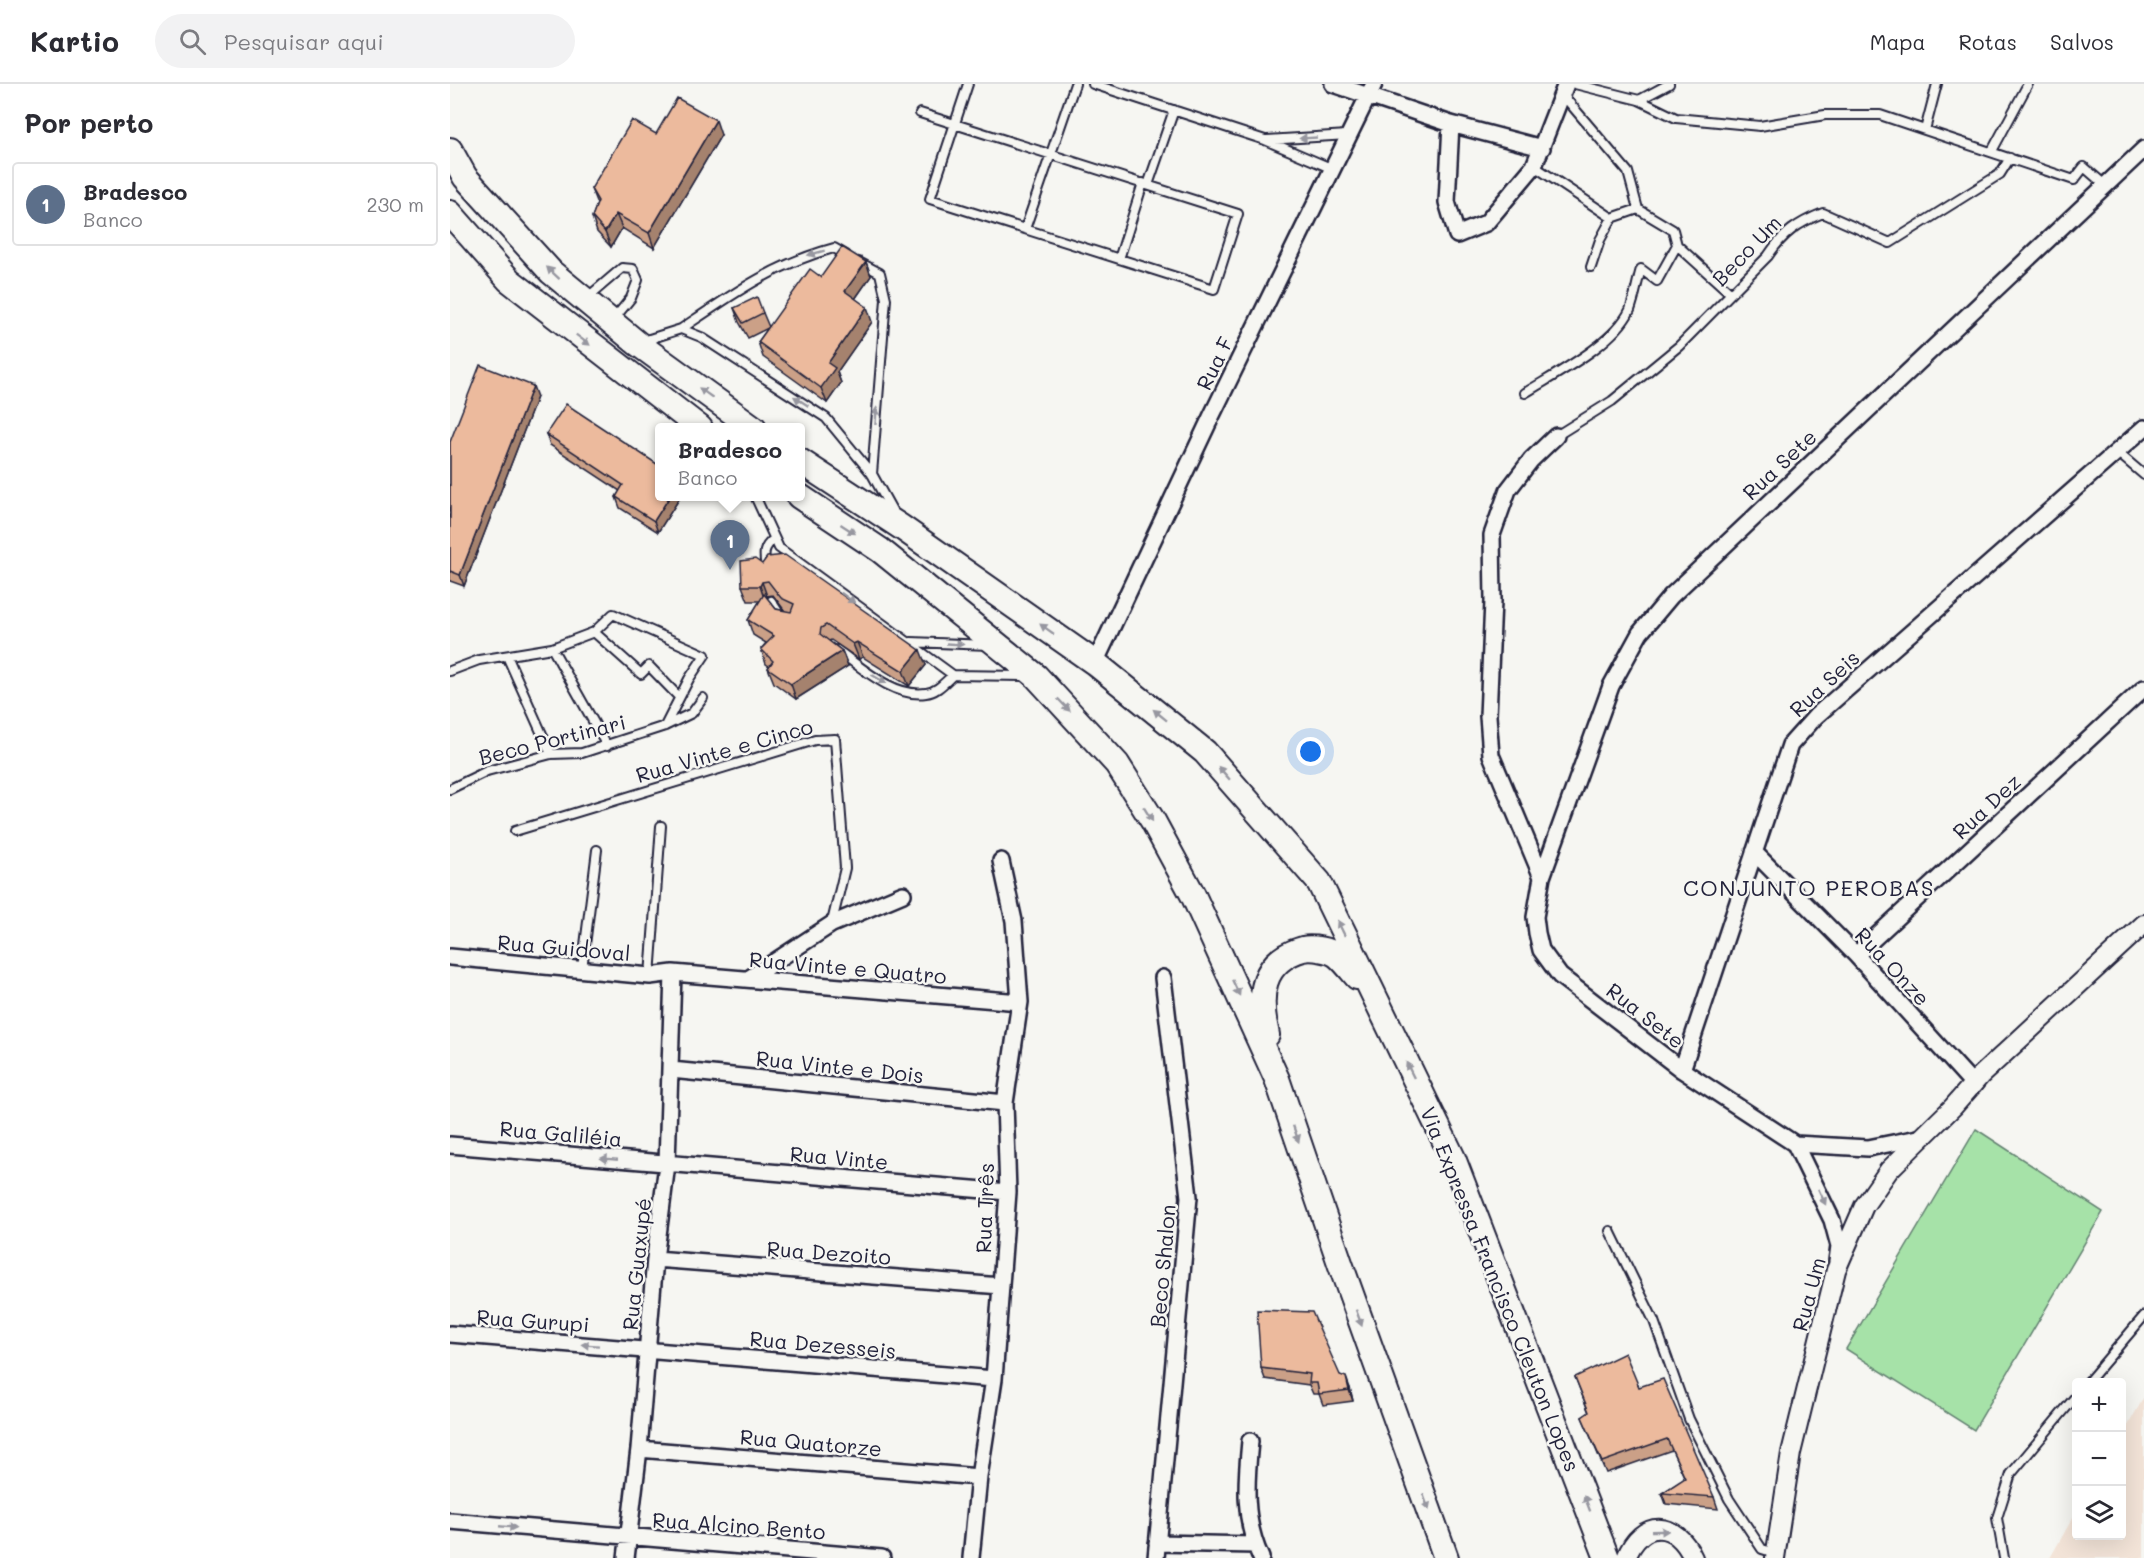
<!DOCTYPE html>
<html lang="pt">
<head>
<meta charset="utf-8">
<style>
  body { margin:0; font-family:Mali,sans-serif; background:#f2f2f3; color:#2b2b33 }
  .controls { position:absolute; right:18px; bottom:18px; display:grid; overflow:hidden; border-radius:6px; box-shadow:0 6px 24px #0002 }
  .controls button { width:54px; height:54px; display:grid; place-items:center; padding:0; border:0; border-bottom:2px solid #e1e1e2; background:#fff; color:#2b2b33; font:30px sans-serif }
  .you { position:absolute; left:861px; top:668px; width:21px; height:21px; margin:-15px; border:4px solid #fff; border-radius:50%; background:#1a73e8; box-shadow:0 0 0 9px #1a73e833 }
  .badge { display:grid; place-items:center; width:39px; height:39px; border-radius:50%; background:#1a73e8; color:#fff; font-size:20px; font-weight:700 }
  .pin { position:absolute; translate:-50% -50px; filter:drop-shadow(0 2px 3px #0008) }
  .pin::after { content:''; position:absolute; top:32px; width:21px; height:18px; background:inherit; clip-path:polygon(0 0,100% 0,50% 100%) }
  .popup { position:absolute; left:205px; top:339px; width:150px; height:78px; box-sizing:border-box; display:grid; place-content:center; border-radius:6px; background:#fff; filter:drop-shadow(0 2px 4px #0005); font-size:20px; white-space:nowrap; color:#7c7c81 }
  .popup b { font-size:22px; color:#2b2b33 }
  .popup::after { content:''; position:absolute; left:50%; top:100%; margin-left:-12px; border:12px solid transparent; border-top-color:#fff }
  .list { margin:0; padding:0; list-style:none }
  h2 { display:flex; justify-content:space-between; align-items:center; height:78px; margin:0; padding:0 24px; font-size:26px }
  h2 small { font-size:20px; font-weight:400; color:#7c7c81 }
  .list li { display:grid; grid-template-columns:39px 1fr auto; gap:18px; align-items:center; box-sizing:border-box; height:84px; margin:0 12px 12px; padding:0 12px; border:2px solid #e1e1e2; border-radius:6px }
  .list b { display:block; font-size:22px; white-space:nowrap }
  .list p { margin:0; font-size:20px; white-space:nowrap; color:#7c7c81 }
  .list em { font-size:20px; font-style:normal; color:#7c7c81 }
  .icon { flex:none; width:33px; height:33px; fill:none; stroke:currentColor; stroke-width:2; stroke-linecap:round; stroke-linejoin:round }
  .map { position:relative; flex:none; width:1694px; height:1474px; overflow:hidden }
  header { display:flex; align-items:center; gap:36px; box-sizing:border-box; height:84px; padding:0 30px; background:#fff; border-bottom:2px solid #e1e1e2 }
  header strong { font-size:28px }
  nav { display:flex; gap:33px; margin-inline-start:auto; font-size:21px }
  .search { width:420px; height:54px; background:#f2f2f3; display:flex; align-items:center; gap:15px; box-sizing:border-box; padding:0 21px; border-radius:33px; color:#7c7c81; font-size:22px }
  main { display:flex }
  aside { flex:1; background:#fff }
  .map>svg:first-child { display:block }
  .built { fill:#f3e4d8 }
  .green { fill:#a6e2a8; stroke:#648272; stroke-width:1.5 }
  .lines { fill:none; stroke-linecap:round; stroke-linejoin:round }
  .service-casing { stroke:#22223b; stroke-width:12 }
  .minor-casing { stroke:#22223b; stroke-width:20 }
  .tertiary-casing { stroke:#22223b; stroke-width:22 }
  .trunk-casing { stroke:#22223b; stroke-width:28 }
  .service { stroke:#f6f6f2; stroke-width:8 }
  .minor { stroke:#f6f6f2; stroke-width:15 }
  .tertiary { stroke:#f6f6f2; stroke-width:18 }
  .trunk { stroke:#f6f6f2; stroke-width:24 }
  .wall { fill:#cba087; stroke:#22223b; stroke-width:1.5; fill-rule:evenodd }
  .shaded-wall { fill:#a5826e; stroke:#22223b; stroke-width:1.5 }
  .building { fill:#ecba9d; stroke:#22223b; stroke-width:1.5 }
  .oneway { fill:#9797a0 }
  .labels { text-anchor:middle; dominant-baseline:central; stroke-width:5; stroke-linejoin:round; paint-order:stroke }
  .street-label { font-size:21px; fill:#22223b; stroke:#f6f6f2 }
  .neighbourhood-label { font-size:22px; letter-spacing:1.5px; fill:#22223b; stroke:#f6f6f2 }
</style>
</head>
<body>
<header>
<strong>Kartio</strong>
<div class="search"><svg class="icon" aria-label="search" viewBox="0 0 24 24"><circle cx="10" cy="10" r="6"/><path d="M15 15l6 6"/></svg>Pesquisar aqui</div>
<nav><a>Mapa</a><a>Rotas</a><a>Salvos</a></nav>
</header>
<main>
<aside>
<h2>Por perto<small></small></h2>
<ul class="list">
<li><span class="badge" style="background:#5c6f8a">1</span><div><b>Bradesco</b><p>Banco</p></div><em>230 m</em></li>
</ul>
</aside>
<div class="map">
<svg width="1694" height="1474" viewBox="0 0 1694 1474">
  <rect width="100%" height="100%" fill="#f6f6f2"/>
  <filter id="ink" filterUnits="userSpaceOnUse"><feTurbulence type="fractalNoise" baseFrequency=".0167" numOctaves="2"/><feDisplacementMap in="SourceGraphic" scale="12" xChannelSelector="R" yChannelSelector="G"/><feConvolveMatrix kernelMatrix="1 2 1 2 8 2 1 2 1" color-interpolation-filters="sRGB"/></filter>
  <g filter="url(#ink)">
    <path class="built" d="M1694,1313V1474H1600L1626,1428V1452H1672V1352Z"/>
    <path class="green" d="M1526,1045L1653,1128L1524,1346L1396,1265Z"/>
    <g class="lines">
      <g class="service-casing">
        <path id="service" d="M643,0L815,56L883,85
          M1125,0L1189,16L1226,34L1310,42L1375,31H1430L1624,96L1634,83L1656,102
          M1112,10L1178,88L1188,125L1223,146L1227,161L1280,209
          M1189,16L1219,0
          M470,29C576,62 682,96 788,130L764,205L480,115L518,0
          M1475,46L1487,0
          M817,56L898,51
          M1542,67L1578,0
          M1084,82L1162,134L1188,125
          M698,101L724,26
          M575,145L625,0
          M669,175L693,99
          M409,178L430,189L436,215L422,390
          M1141,183L1150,156L1162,134
          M138,213L172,184L183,185L188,196L181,214L164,235
          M231,245C281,211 324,180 384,164L396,171
          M193,257L231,245L251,253L376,334L422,390L443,428
          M1075,309C1107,289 1164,260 1180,226C1185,213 1187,198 1191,185L1207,197L1227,161
          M1106,352L1162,317L1229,262L1318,172C1333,149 1348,139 1373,129L1440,159L1550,90L1560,74
          M1667,368L1694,391
          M305,412L329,464L503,591L574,592
          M316,485C314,471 312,464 324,455
          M321,517L330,531
          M144,548L191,590L199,582L229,613
          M461,558L539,561
          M102,564L157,662
          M387,566C411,583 444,614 476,609C487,608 495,598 503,591
          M57,572L101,670
          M0,587L29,576L102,564L144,548L163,530L255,571L239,595L215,642
          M0,705L37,687L101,670L132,669L215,642L242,629L253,614
          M65,747L365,656L385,655L395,784L382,838
          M132,885L147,766
          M200,892L211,742
          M1160,1147L1204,1237L1239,1335L1279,1415L1312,1465L1325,1469
          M1638,1298L1694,1232
          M1554,1474L1547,1434L1561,1390L1626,1312"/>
      </g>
      <g class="minor-casing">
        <path id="minor" d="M883,0L1001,40L1092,64
          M1001,40L997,118L1007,151L1036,139L1084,82L1116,0
          M645,579L762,331L924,0
          M1304,768L1406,871L1524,1001
          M1092,793L1041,671L1038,632L1043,517L1042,451L1058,406L1081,376L1106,352
          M1406,871L1694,604
          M0,873L200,892L223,889L570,918
          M298,895L382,840L453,810
          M221,986L555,1019
          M1232,986L1340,661L1366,632L1694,344
          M1345,1060L1418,1064L1473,1053
          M0,1061L558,1108
          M205,1175L551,1202
          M1387,1177L1389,1162L1382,1136L1345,1060L1232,986L1110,892L1091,866L1087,849L1085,833L1092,793L1161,602L1190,549L1221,512L1694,65
          M0,1250L544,1295
          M800,1357C796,1399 793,1435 811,1474
          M189,1365L529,1393
          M0,1437L432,1474
          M707,1459L805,1461
          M176,1474L189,1365L205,1175L217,1080L223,889
          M521,1474L529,1393L544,1295L558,1108L555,1019L570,918L564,837L551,777
          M706,1474L739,1113L713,894"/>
      </g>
      <g class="tertiary-casing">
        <path id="tertiary" d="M1176,1474C1192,1434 1226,1436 1243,1474
          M1325,1474L1341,1369L1386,1186L1414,1122L1439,1086L1503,1023L1530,992L1694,840"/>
      </g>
      <g class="trunk-casing">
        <path id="trunk" d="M0,66L15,93L101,188L187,259L304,344
          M0,129L59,196L250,344
          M350,377L451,443L645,579L755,668L869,798L1003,1074L1157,1474
          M349,412L430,466L586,592L667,680L703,737L743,811L827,995L891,1182L996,1474
          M817,951C808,913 810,877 853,865C862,863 881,866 888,872C895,878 901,886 907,893"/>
      </g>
      <use href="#service" class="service"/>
      <use href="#minor" class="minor"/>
      <use href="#tertiary" class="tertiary"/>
      <use href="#trunk" class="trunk"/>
    </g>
    <path class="wall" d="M206,50L271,51L204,164L172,144L161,163L147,148L142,133L147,120L141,105Z
      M416,178L421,192L405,215L422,238L387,288L391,299L377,319L313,273L308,258L318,244L298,254L289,238L284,224L313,229L319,243L371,193Z
      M87,313L14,502L0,497V358Z
      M96,350L210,412H231L208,448L170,424L166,413L170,407L100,361Z
      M312,480L476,581L459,602L413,573L409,575L381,556L379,557L392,567L398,582L346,615L324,599L318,584L319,582L316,580L311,565L316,559L303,551L298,536L310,517H298L292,502ZM323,511L335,527L326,525L317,514V512Z
      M811,1284L890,1291L900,1304L903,1317L873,1321L869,1310H863L859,1301L815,1295Z
      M1125,1293L1189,1303L1264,1413L1268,1425L1216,1420L1212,1409L1235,1395L1222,1366L1156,1389L1132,1333L1139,1329Z"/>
    <path class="shaded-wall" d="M266,36L271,51L204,164L199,149Z
      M166,130L172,144L161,163L155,148Z
      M416,178L421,192L400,222L395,207Z
      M417,223L422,238L387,288L391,299L377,319L371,304L378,279Z
      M83,302L87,313L14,502L10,491Z
      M220,412H231L208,448L204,437Z
      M312,498L317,512L315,517L310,502Z
      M407,558L413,573L409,575L403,560Z
      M470,566L476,581L459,602L453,587Z
      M392,567L398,582L346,615L341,600Z
      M896,1293L900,1304L903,1317L899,1306Z"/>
    <path class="building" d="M227,14L266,36L199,149L166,130L155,148L142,133L148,117L141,105L182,36L206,50Z
      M392,163L416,178L395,207L417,223L378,279L385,284L371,304L308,258L360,185L371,193Z
      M307,213L313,229L293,239L284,224Z
      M30,281L83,302L10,491L0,487V358Z
      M116,320L210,382V412H220L204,437L166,413L173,401L96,350Z
      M335,471L470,566L453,587L407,558L403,560L376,541L371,544L370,550L392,567L341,600L318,584L323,577L311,565L324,552L298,536L314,510L326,525L341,528L344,520L331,514L318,497L312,498L310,502H292L291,477L305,475L312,480L317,473Z
      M807,1226L862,1228L890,1291L896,1293L899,1306L869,1310L867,1299H859L860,1290L811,1284Z
      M1175,1269L1189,1303L1213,1295L1264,1413L1212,1409L1235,1394L1217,1355L1152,1378L1132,1333L1139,1328L1125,1293Z"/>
    <defs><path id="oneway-solid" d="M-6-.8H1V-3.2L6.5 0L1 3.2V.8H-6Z" transform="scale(1.5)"/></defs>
    <g class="oneway">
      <use href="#oneway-solid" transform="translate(858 54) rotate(177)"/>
      <use href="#oneway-solid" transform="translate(366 169) rotate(165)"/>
      <use href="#oneway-solid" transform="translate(103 189) rotate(-137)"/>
      <use href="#oneway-solid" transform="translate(133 256) rotate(37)"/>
      <use href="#oneway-solid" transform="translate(256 309) rotate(-144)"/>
      <use href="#oneway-solid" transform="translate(351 317) rotate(-147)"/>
      <use href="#oneway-solid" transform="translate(426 332) rotate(-86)"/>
      <use href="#oneway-solid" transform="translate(398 445) rotate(33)"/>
      <use href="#oneway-solid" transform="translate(398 514) rotate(36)"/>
      <use href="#oneway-solid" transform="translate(597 545) rotate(-145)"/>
      <use href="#oneway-solid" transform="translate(505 560) rotate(3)"/>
      <use href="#oneway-solid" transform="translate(429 595) rotate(30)"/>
      <use href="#oneway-solid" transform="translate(614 621) rotate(46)"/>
      <use href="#oneway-solid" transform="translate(710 631) rotate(-141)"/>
      <use href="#oneway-solid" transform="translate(774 689) rotate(-131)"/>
      <use href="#oneway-solid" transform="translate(698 730) rotate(58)"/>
      <use href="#oneway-solid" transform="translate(891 844) rotate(-116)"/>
      <use href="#oneway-solid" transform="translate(786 904) rotate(65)"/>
      <use href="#oneway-solid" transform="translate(960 986) rotate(-116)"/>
      <use href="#oneway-solid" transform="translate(846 1050) rotate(71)"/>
      <use href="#oneway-solid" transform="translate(159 1075) rotate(-175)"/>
      <use href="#oneway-solid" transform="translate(1372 1113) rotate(65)"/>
      <use href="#oneway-solid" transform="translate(909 1234) rotate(70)"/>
      <use href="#oneway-solid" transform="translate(140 1261) rotate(-176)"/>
      <use href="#oneway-solid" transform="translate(976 1418) rotate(70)"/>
      <use href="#oneway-solid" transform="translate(1137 1419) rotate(-111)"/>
      <use href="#oneway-solid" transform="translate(58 1443) rotate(5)"/>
      <use href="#oneway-solid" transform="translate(1210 1447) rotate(-1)"/>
    </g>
  </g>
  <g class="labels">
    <g class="street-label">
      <text transform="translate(1296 166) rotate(-46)">Beco Um</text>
      <text transform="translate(764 279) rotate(-64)">Rua F</text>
      <text transform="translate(1329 380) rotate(-43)">Rua Sete</text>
      <text transform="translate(1374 599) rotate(-43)">Rua Seis</text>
      <text transform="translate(102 655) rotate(-14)">Beco Portinari</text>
      <text transform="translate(274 666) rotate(-16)">Rua Vinte e Cinco</text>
      <text transform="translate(1536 722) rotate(-43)">Rua Dez</text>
      <text transform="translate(114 863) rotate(5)">Rua Guidoval</text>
      <text transform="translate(1443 882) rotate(47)">Rua Onze</text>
      <text transform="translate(398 883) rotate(5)">Rua Vinte e Quatro</text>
      <text transform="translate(1196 931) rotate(38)">Rua Sete</text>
      <text transform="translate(390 982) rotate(6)">Rua Vinte e Dois</text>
      <text transform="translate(111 1049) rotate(5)">Rua Galiléia</text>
      <text transform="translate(389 1073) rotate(5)">Rua Vinte</text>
      <text transform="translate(534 1124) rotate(-88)">Rua Três</text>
      <text transform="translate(379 1168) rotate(4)">Rua Dezoito</text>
      <text transform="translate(186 1180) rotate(-84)">Rua Guaxupé</text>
      <text transform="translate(712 1182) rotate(-85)">Beco Shalon</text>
      <text transform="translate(1051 1205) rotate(68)">Via Expressa Francisco Cleuton Lopes</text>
      <text transform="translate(1358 1210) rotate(-75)">Rua Um</text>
      <text transform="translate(83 1236) rotate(4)">Rua Gurupi</text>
      <text transform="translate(373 1260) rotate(5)">Rua Dezesseis</text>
      <text transform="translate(361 1358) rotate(5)">Rua Quatorze</text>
      <text transform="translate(289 1441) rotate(4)">Rua Alcino Bento</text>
    </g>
    <g class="neighbourhood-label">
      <text x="1359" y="803">CONJUNTO PEROBAS</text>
    </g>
  </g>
</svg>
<div class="controls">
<button>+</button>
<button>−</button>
<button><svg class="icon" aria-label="layers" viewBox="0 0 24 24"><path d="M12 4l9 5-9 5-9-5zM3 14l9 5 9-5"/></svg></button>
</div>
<div class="you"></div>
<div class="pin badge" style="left:280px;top:486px;background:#5c6f8a">1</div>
<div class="popup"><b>Bradesco</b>Banco</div>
</div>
</main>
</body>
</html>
